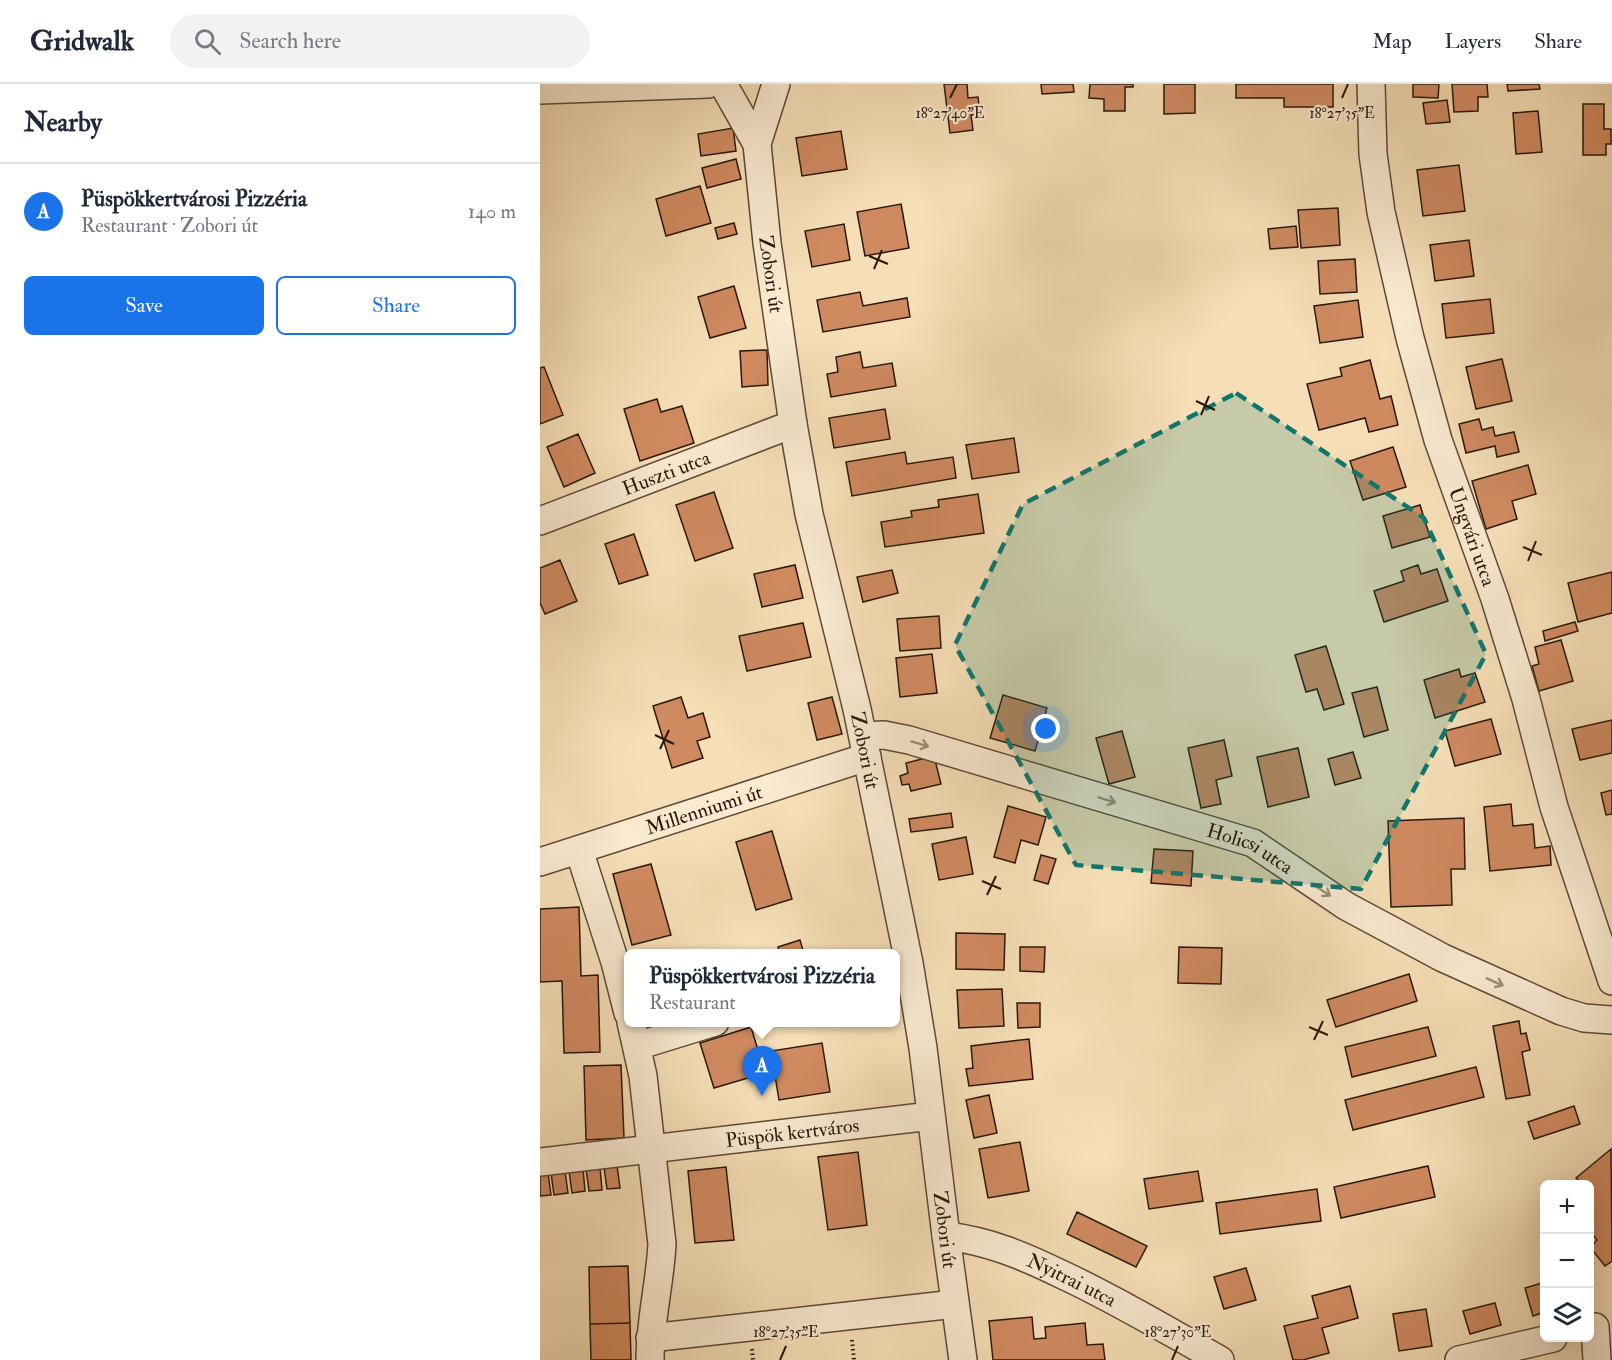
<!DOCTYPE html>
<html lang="en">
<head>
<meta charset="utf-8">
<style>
  body { margin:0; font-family:"IM FELL Double Pica",serif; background:#f2f2f3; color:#1f2937 }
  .controls { position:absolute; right:18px; bottom:18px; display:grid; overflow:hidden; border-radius:9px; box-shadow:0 6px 24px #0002 }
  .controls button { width:54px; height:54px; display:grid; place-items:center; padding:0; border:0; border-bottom:2px solid #e0e1e3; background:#fff; color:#1f2937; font:30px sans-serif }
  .you { position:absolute; left:506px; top:645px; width:21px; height:21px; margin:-15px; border:4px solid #fff; border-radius:50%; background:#1a73e8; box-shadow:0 0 0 9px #1a73e833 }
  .badge { display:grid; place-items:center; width:39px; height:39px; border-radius:50%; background:#1a73e8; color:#fff; font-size:20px; font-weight:700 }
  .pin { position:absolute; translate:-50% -50px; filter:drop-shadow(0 2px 3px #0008) }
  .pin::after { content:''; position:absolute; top:32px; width:21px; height:18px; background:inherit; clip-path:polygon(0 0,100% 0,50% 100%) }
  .popup { position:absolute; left:84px; top:865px; width:276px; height:78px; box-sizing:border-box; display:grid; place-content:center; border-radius:9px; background:#fff; filter:drop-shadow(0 2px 4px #0005); font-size:20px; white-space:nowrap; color:#747a83 }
  .popup b { font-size:22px; color:#1f2937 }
  .popup::after { content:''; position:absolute; left:50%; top:100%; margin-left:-12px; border:12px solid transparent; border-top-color:#fff }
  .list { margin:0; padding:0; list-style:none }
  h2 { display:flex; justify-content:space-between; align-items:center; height:78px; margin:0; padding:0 24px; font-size:26px }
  h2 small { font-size:20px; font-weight:400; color:#747a83 }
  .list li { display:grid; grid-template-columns:39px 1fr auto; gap:18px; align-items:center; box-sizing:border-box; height:96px; padding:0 24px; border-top:2px solid #e0e1e3 }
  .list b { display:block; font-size:22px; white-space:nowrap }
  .list p { margin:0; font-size:20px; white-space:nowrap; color:#747a83 }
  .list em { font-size:20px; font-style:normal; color:#747a83 }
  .actions { display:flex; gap:12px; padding:18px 24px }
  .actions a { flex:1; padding:14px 0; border:2px solid #1a73e8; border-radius:9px; text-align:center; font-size:21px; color:#1a73e8 }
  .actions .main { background:#1a73e8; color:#fff }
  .icon { flex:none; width:33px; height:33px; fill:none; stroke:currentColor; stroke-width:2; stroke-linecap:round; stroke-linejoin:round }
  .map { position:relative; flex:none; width:1072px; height:1276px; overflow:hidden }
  header { display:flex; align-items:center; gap:36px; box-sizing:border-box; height:84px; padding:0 30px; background:#fff; border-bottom:2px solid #e0e1e3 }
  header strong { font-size:28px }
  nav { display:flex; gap:33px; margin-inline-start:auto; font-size:21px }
  .search { width:420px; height:54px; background:#f2f2f3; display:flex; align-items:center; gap:15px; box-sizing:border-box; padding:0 21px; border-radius:33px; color:#747a83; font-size:22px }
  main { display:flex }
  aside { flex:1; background:#fff }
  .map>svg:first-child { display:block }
  .building { fill:#d08a60; stroke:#29180a; stroke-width:1.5 }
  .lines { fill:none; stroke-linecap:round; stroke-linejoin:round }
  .minor-casing { stroke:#5c4a35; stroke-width:30 }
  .path { stroke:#29180a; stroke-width:4; stroke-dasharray:1.5 3; stroke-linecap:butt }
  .minor { stroke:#f9ead0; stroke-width:27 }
  .oneway { stroke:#9b8c77 }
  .marked { fill:#0f766e; fill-opacity:0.2; stroke:#0f766e; stroke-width:4.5; stroke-dasharray:12 8; stroke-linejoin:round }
  .ticks { fill:none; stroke:#29180a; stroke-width:2 }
  .labels { text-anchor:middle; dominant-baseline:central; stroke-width:4.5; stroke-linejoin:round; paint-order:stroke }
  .street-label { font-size:20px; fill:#29180a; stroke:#f9ead0 }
  .ticks-label { font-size:15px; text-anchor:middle; fill:#29180a; stroke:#f9ead0; stroke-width:4.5; stroke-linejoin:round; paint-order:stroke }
</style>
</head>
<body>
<header>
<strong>Gridwalk</strong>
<div class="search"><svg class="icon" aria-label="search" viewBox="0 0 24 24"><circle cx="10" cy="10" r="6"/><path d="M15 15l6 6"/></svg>Search here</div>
<nav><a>Map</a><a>Layers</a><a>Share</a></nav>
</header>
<main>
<aside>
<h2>Nearby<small></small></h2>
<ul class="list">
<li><span class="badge">A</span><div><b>Püspökkertvárosi Pizzéria</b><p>Restaurant · Zobori út</p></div><em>140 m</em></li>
</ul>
<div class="actions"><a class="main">Save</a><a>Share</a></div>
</aside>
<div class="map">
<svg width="1072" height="1276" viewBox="0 0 1072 1276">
  <rect width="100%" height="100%" fill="#f6dfb7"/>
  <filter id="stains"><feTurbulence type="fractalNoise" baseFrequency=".00333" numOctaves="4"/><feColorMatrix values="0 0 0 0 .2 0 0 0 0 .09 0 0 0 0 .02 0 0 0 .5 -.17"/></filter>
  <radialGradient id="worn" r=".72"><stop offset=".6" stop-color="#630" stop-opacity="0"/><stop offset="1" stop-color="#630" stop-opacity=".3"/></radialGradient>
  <path class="building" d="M404,0H427L428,14L438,13L440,31H431L433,46L410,49Z
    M501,0H533L534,8L502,10Z
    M550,0H593V3H585V27H564V15L549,14Z
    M624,0H655V29L624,30Z
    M696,0H793V23H744V14H696Z
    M873,0H899L898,14L873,13Z
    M912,0H947L948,13H938V27L914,28Z
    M967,0H999L1000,5L968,7Z
    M907,16L910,38L886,40L883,19Z
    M1043,20H1064V45H1071V60H1066V71H1043Z
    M998,27L1002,68L976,70L973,29Z
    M193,44L196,67L161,72L158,50Z
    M301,47L307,85L262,92L256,54Z
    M196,75L201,95L167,104L162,84Z
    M919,81L925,127L883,132L877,86Z
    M160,102L171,139L126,152L116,115Z
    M361,120L369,164L325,172L317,128Z
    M798,124L800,161L761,164L758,126Z
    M194,139L197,150L178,155L175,144Z
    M304,140L310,176L272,183L265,147Z
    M756,142L758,163L730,165L728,145Z
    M929,156L934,192L895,197L890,161Z
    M815,175L817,208L780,210L778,177Z
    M194,202L206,244L170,254L158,213Z
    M320,208L323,222L367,214L370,233L283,248L277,216Z
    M950,215L954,249L906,254L902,220Z
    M818,216L823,253L780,259L774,222Z
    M227,266L228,301L202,303L200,267Z
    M320,268L323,284L352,279L356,302L291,313L287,290L298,288L296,273Z
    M962,275L972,317L936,325L926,283Z
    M830,276L840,315L851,312L858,341L829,348L825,334L779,346L767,300L802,292L800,284Z
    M4,283L23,331L0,340V284Z
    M117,315L121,328L142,322L154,359L100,377L84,325Z
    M345,325L350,355L294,364L289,334Z
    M939,335L942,346L953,343L955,352L974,348L979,368L957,373L955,362L926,369L919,340Z
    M38,350L55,389L24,403L7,363Z
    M474,354L479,388L432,395L426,361Z
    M853,363L866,403L823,416L810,377Z
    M365,368L367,380L413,373L416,394L312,412L306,378Z
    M988,381L996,410L972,417L977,435L946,445L932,397Z
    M174,408L193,464L155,477L136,421Z
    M438,410L444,449L345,463L341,438L372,433L371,427L399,423L398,416Z
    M880,421L890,453L852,464L843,432Z
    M94,450L108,491L79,500L65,460Z
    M20,476L37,517L5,530L0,519V484Z
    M255,481L263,514L222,523L214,490Z
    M878,481L881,490L897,485L908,517L844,538L834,507L864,497L861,487Z
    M352,486L358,509L323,518L317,493Z
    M1072,488V529L1038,538L1028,499Z
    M399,532L401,564L360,567L357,535Z
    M1035,538L1038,547L1005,557L1003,547Z
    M263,539L271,573L207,587L199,552Z
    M1021,556L1033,597L999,607L992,582L999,580L995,563Z
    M786,562L804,620L784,626L777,605L766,608L755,571Z
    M392,570L397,609L360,613L356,574Z
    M919,585L921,593L935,589L945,618L895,634L884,596Z
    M837,603L848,646L824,653L812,609Z
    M463,611L507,624L495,667L450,654Z
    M141,613L148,634L163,629L170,653L157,657L163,674L132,684L113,622Z
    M292,613L302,650L277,656L268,619Z
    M951,635L961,670L915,682L905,647Z
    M1072,636V669L1040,676L1032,645Z
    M582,647L595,693L569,700L556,654Z
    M684,656L692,692L676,696L681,720L661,724L648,664Z
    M758,664L769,713L728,723L717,673Z
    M813,668L821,694L795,701L788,675Z
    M394,672L401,700L371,707L369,700L362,701L360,692L368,689L366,679Z
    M1072,706V730L1066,731L1061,709Z
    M971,720L973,742L993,740L995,764L1010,762L1011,781L950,787L944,723Z
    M468,722L506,733L498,761L481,756L475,779L454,773Z
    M411,729L413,743L371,748L369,735Z
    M924,734L925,785H911L912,821L851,823L848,737Z
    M232,747L252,815L216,826L196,758Z
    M426,753L433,790L399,796L392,760Z
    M614,765L653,767L651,802L611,799Z
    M501,771L516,775L508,800L494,796Z
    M111,780L131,851L92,861L73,790Z
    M39,823L41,892L58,891L60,968L24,969L22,897L0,898V825Z
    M416,849L465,850L464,886L416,885Z
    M260,856L264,870H240L238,863Z
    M480,863H505L504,888L480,887Z
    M639,863L682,864L681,900L638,899Z
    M869,890L877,917L796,943L787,916Z
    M462,905L464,942L419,944L417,906Z
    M477,919H500V943L478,944Z
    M979,937L981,950L986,949L990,966L982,968L990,1011L966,1015L953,942Z
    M211,943L225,989L174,1004L160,959Z
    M888,943L896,972L812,993L805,963Z
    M489,955L493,995L429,1002L426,985L433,984L431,962Z
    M282,959L290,1008L239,1016L231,967Z
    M81,981L84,1054L46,1056L44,982Z
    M936,983L944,1013L813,1046L805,1016Z
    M449,1011L457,1049L434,1054L426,1016Z
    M1034,1022L1040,1040L994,1055L988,1038Z
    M480,1058L489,1107L448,1114L439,1065Z
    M1071,1065L1072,1177L1065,1182L1050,1163L1057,1156L1050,1147V1135L1052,1133L1050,1131V1100H1042L1036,1094Z
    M318,1068L327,1141L288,1146L278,1073Z
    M77,1081L80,1104L67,1105L64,1083Z
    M888,1082L895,1113L801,1134L794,1103Z
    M60,1083L62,1106L49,1107L46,1085Z
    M186,1083L194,1156L155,1159L148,1087Z
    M43,1085L45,1107L32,1109L29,1087Z
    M25,1087L28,1109L14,1111L11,1089Z
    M658,1087L663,1117L609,1125L604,1095Z
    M8,1089L11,1111L0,1112V1090Z
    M777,1105L781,1137L680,1150L676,1119Z
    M537,1128L607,1162L596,1183L527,1150Z
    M88,1182L90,1239L50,1240L49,1183Z
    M706,1184L716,1216L684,1225L674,1193Z
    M1005,1198V1228L993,1232L985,1204Z
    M810,1202L818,1234L782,1244L789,1269L763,1276H753L744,1242L778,1234L772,1212Z
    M955,1219L961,1241L930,1250L923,1227Z
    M886,1225L892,1262L859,1267L853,1230Z
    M492,1233L494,1255L506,1254L505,1243L545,1239L547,1261L563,1260L565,1276H453L449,1237Z
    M90,1239L91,1276H51L50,1240Z"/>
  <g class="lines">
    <g class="minor-casing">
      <g id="minor">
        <path d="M183,0L217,60"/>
        <path id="s1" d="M236,0L217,60L227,159L253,340L269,430L317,625L369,879L383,964L406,1152L423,1276"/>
        <path id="s2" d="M831,0L833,70L841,128L870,254L898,356L955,515L986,615L1014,723L1072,897"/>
        <path d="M0,6L168,0"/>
        <path id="s3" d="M0,437L253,340"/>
        <path id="s4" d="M323,652L344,651L369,656L713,759L806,822L903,874L1021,927L1044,934L1072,936"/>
        <path d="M39,766L75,878L88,929"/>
        <path id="s5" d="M0,778L327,673"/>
        <path d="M91,938L103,992L122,1160C120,1199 110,1237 110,1276"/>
        <path d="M97,962L175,938"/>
        <path id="s6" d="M0,1078L391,1032"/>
        <path id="s7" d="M406,1152C449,1157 484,1172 523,1191C577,1216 628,1247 680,1276"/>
        <path d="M1055,1243L1057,1276"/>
        <path d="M110,1254L415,1220"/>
        <path d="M919,1276L1013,1254"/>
      </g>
    </g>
    <path class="path" d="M312,1256L314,1276
      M212,1265L213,1276"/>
    <use href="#minor" class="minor"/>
  </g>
  <defs><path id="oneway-shaft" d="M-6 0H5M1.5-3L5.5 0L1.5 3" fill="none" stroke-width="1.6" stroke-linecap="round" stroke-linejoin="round" transform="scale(1.5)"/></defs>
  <g class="oneway">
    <use href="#oneway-shaft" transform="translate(380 660) rotate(17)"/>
    <use href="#oneway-shaft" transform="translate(567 716) rotate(17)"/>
    <use href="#oneway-shaft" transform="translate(783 807) rotate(34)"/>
    <use href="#oneway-shaft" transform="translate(955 898) rotate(24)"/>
  </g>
  <path class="marked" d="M696,309L884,434L946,570L821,805L536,781L415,561L483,420Z"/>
  <path class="ticks" d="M410,14L417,0M802,14L808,0M329,172L348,180M334,185L342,166M656,317L675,326M661,331L669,312M983,463L1002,471M988,477L996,457M115,651L134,660M120,665L129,646M442,797L461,805M447,811L456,792M769,943L788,951M774,956L783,937M240,1276L246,1262M632,1276L638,1262"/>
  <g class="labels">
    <g class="street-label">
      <text stroke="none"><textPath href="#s1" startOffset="194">Zobori út</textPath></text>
      <text stroke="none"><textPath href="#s3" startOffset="135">Huszti utca</textPath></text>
      <text stroke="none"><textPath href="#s2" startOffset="466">Ungvári utca</textPath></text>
      <text stroke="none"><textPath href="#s1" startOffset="680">Zobori út</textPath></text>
      <text stroke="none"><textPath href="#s5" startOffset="172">Millenniumi út</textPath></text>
      <text stroke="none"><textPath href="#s4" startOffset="405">Holicsi utca</textPath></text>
      <text stroke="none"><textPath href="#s6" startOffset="254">Püspök kertváros</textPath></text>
      <text stroke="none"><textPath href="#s1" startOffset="1166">Zobori út</textPath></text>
      <text stroke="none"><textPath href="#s7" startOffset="134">Nyitrai utca</textPath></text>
    </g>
  </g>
  <g class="ticks-label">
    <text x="410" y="34">18°27'40"E</text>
    <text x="802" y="34">18°27'35"E</text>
    <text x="246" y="1253">18°27'35"E</text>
    <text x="638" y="1253">18°27'30"E</text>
  </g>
  <rect width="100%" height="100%" filter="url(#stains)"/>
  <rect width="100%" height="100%" fill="url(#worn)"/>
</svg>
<div class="controls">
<button>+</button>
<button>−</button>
<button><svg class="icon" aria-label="layers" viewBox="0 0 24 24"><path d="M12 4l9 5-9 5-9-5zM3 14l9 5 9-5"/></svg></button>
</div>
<div class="you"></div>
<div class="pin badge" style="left:222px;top:1012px">A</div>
<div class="popup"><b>Püspökkertvárosi Pizzéria</b>Restaurant</div>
</div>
</main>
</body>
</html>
